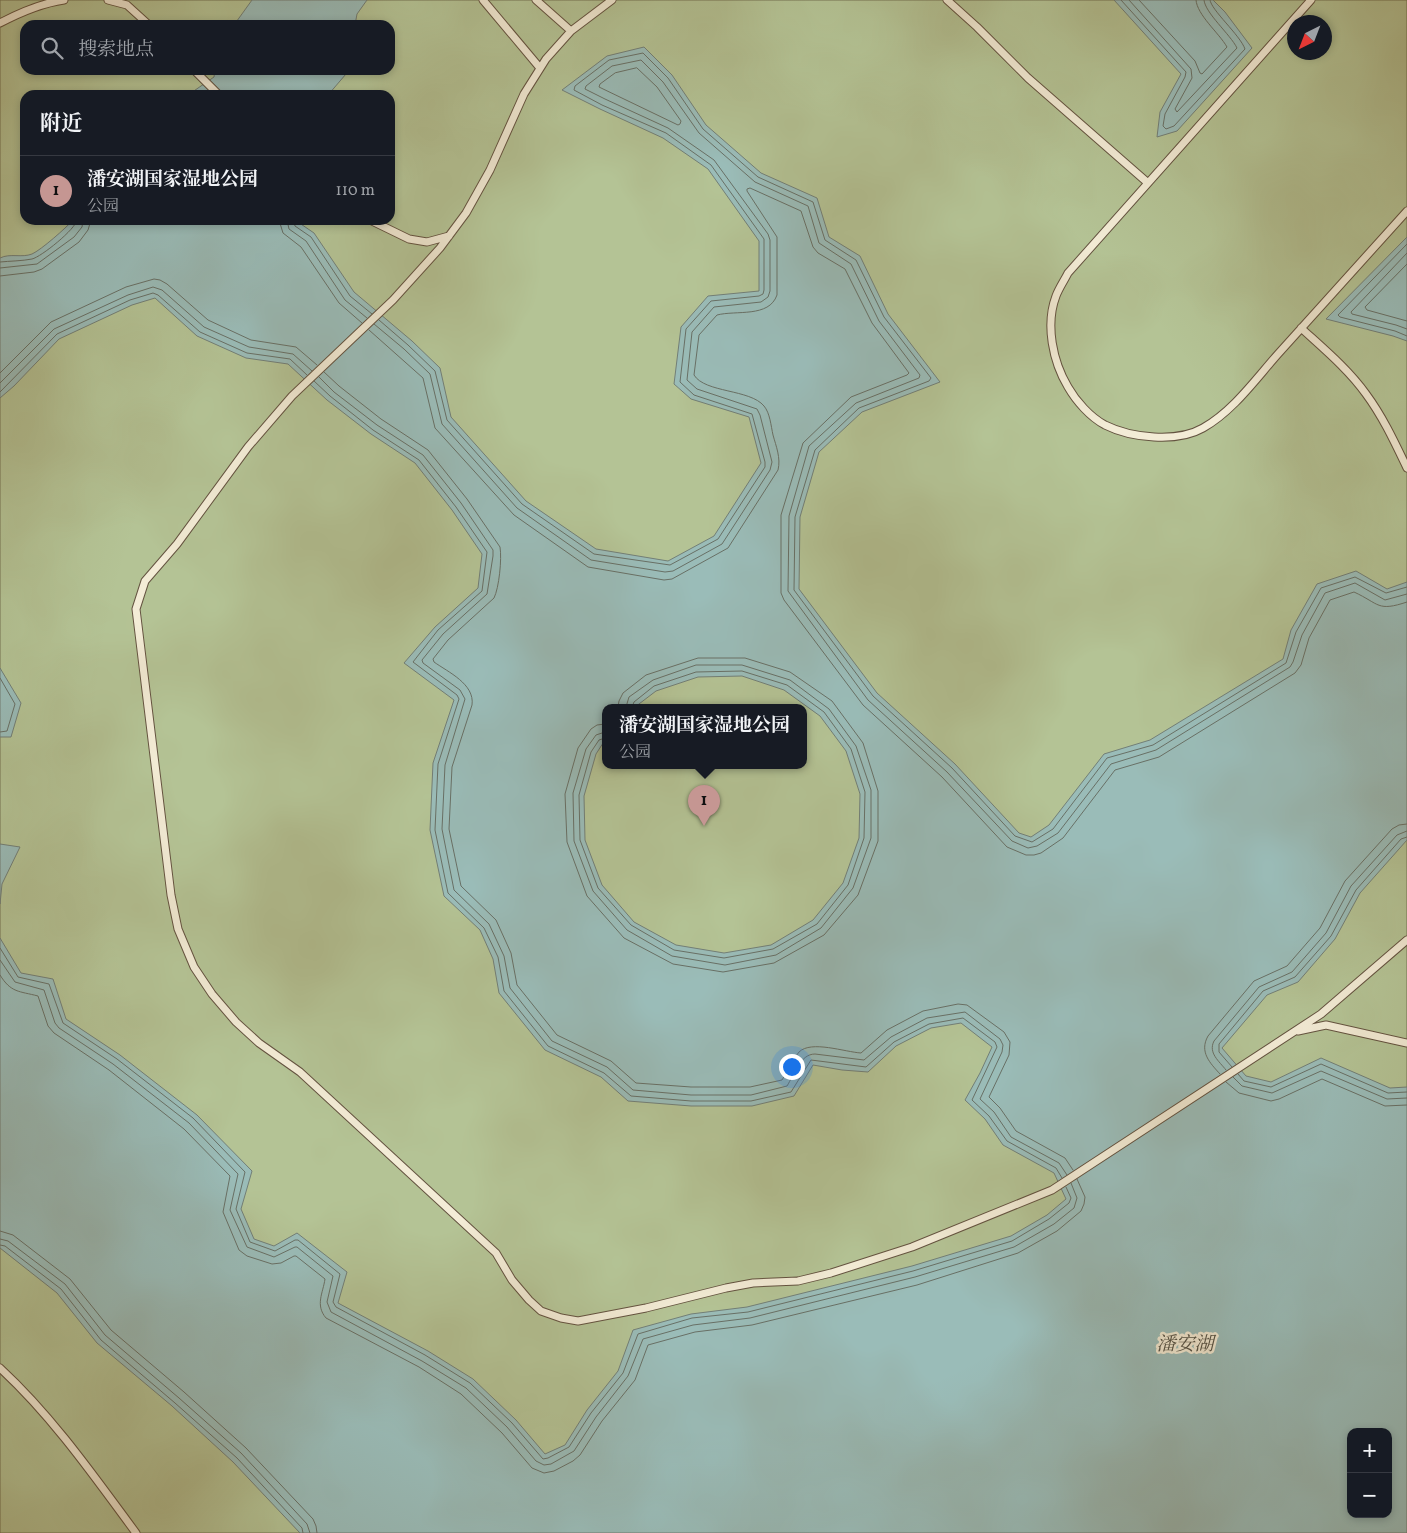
<!DOCTYPE html>
<html lang="zh">
<head>
<meta charset="utf-8">
<style>
  body { margin:0; font-family:Vollkorn,"Noto Serif SC",serif; background:#20242c; color:#f1f3f6 }
  .controls { position:absolute; right:15px; bottom:15px; display:grid; overflow:hidden; border-radius:10px; box-shadow:0 2px 8px #0003 }
  .controls button { width:45px; height:45px; display:grid; place-items:center; padding:0; border:0; border-bottom:1px solid #363941; background:#171b24; color:#f1f3f6; font:25px sans-serif }
  .compass { position:absolute; left:1287px; top:15px; width:45px; height:45px; border-radius:50%; background:#171b24; box-shadow:0 2px 8px #0003; rotate:222deg }
  .you { position:absolute; left:791px; top:1066px; width:18px; height:18px; margin:-12px; border:4px solid #fff; border-radius:50%; background:#1a73e8; box-shadow:0 0 0 8px #1a73e833 }
  .badge { display:grid; place-items:center; width:32px; height:32px; border-radius:50%; background:#c59692; color:#111; font-size:16px; font-weight:700 }
  .pin { position:absolute; translate:-50% -41px; filter:drop-shadow(0 1px 2px #0008) }
  .pin::after { content:''; position:absolute; top:26px; width:18px; height:15px; background:inherit; clip-path:polygon(0 0,100% 0,50% 100%) }
  .popup { position:absolute; left:602px; top:704px; width:205px; height:65px; box-sizing:border-box; display:grid; place-content:center; border-radius:10px; background:#171b24; filter:drop-shadow(0 1px 4px #0005); font-size:16px; white-space:nowrap; color:#9ea1a6 }
  .popup b { font-size:19px; color:#f1f3f6 }
  .popup::after { content:''; position:absolute; left:50%; top:100%; margin-left:-10px; border:10px solid transparent; border-top-color:#171b24 }
  .list { margin:0; padding:0; list-style:none }
  h2 { display:flex; justify-content:space-between; align-items:center; height:65px; margin:0; padding:0 20px; font-size:21px }
  h2 small { font-size:16px; font-weight:400; color:#9ea1a6 }
  .list li { display:grid; grid-template-columns:32px 1fr auto; gap:15px; align-items:center; box-sizing:border-box; height:70px; padding:0 20px; border-top:1px solid #363941 }
  .list b { display:block; font-size:19px; white-space:nowrap }
  .list p { margin:0; font-size:16px; white-space:nowrap; color:#9ea1a6 }
  .list em { font-size:16px; font-style:normal; color:#9ea1a6 }
  .icon { flex:none; width:28px; height:28px; fill:none; stroke:currentColor; stroke-width:2; stroke-linecap:round; stroke-linejoin:round }
  .map { position:relative; flex:none; width:1407px; height:1533px; overflow:hidden }
  .search { position:absolute; background:#171b24; box-shadow:0 2px 8px #0003; left:20px; top:20px; width:375px; height:55px; display:flex; align-items:center; gap:12px; box-sizing:border-box; padding:0 18px; border-radius:15px; color:#9ea1a6; font-size:19px }
  .panel { position:absolute; background:#171b24; box-shadow:0 2px 8px #0003; left:20px; top:90px; width:375px; height:135px; border-radius:15px }
  .map>svg:first-child { display:block }
  .green { fill:#b4c395; stroke:#757455; fill-rule:evenodd }
  .water { fill:#9abcb8; stroke:#727f77; fill-rule:evenodd }
  .lines { fill:none; stroke-linecap:round; stroke-linejoin:round }
  .shore { stroke:#687066; stroke-width:1 }
  .service-casing { stroke:#645340; stroke-width:9 }
  .service { stroke:#f3ecd6; stroke-width:7 }
  .labels { text-anchor:middle; dominant-baseline:central; stroke-width:5; stroke-linejoin:round; paint-order:stroke }
  .water-label { font-size:19px; font-style:italic; fill:#545246; stroke:#f3ecd6 }
</style>
</head>
<body>
<div class="map">
<svg width="1407" height="1533" viewBox="0 0 1407 1533">
  <rect width="100%" height="100%" fill="#ece1c0"/>
  <filter id="stains"><feTurbulence type="fractalNoise" baseFrequency=".004" numOctaves="4"/><feColorMatrix values="0 0 0 0 .2 0 0 0 0 .09 0 0 0 0 .02 0 0 0 .5 -.17"/></filter>
  <radialGradient id="worn" r=".72"><stop offset=".6" stop-color="#630" stop-opacity="0"/><stop offset="1" stop-color="#630" stop-opacity=".3"/></radialGradient>
  <path class="green" d="M0,0H1407V1533H0ZM1294,22H1324V52H1294ZM25,25H390V70H25ZM25,95H390V220H25ZM605,707H803V765H605ZM1351,1432H1388V1514H1351Z"/>
  <path class="water" d="M252,0H367L357,14L355,25H234Z
    M1114,0H1213L1225,12L1252,48L1177,131L1157,137L1160,112L1181,74Z
    M644,47L672,75L706,125L761,173L817,198L829,237L860,256L888,314L940,382L862,412L819,452L800,517L799,589L877,693L955,764L1019,833L1031,837L1049,825L1104,754L1150,740L1283,659L1291,630L1317,584L1356,571L1387,589L1407,582V840L1360,893L1335,939L1298,982L1267,995L1222,1048L1246,1076L1271,1082L1321,1058L1390,1088L1407,1087V1533H300L233,1462L172,1406L97,1343L57,1293L0,1248V938L21,973L53,979L66,1019L120,1055L197,1115L252,1171L241,1209L254,1239L274,1246L297,1233L347,1272L338,1303L428,1351L473,1379L516,1420L545,1454L565,1445L587,1410L618,1371L633,1330L691,1314L747,1307L912,1266L1011,1236L1047,1215L1066,1199L1054,1173L1003,1145L985,1119L965,1100L980,1073L992,1047L961,1023L931,1028L896,1046L868,1072L842,1070L813,1065L794,1096L752,1106H691L628,1101L601,1077L545,1050L499,993L493,959L480,930L444,896L430,830L433,763L454,700L404,663L435,627L478,588L482,554L452,510L415,463L371,434L327,400L288,364L246,358L197,336L155,298L132,305L59,339L14,386L0,398V258C10,253 22,258 32,254C41,250 66,228 73,220H295L314,233L354,292L412,341L440,368L451,417L526,501L596,549L668,561L714,536L761,463L749,417L691,399L674,384L681,327L708,296L759,291V241L708,169L663,138L600,109L562,90L607,56ZM742,676L784,690L820,716L846,751L860,794L859,838L843,883L813,920L771,945L724,953L676,945L634,922L602,885L585,840L584,796L596,754L605,740V707H635L656,691L698,677ZM1351,1432H1388V1514H1351Z
    M215,70H346V74L328,95H188L214,77Z
    M1407,237V341L1393,336L1326,319Z
    M0,668L21,703L11,737H0Z
    M0,844L20,847L2,884L0,904Z"/>
  <g class="lines">
    <path class="shore" d="M1121,0L1186,72L1185,77L1165,114L1163,126L1166,129L1174,126L1245,49C1240,35 1211,10 1210,0
      M1129,0L1191,69L1192,78L1175,109L1177,112L1237,48C1230,34 1205,13 1204,0
      M1139,0L1195,61L1200,73L1202,74L1227,47C1219,33 1197,15 1196,0
      M637,68L657,87L681,121L680,124L678,125L599,87L600,84L615,73Z
      M279,220L283,233L301,247L339,303L362,323
      M287,220L289,229L306,241L345,300L367,318
      M293,220L295,226L311,237L350,296L372,314
      M1407,244L1338,315L1340,317L1395,331L1407,336
      M1407,253L1351,312L1352,314L1396,325L1407,329
      M0,262C10,261 22,261 32,259C41,257 76,229 77,220
      M1407,264L1365,307L1367,310L1407,321
      M0,268L37,264L74,237L82,227L83,220
      M0,276L34,272L42,269L79,242L88,230L91,220
      M379,320L408,345L435,371L447,420L522,504L594,554L670,565L718,539L765,467V462L752,414L694,395L680,382L686,329L711,301L759,296L763,294L764,290V239L711,165L666,133L602,105L574,90L575,86L609,60L643,53L668,78L703,129L758,177L813,202L825,240L856,260L884,317L931,378L929,381L859,408L815,450L795,517L794,590L873,696L952,768L1015,836L1032,842L1053,829L1107,758L1153,745L1286,663L1296,632L1321,588L1355,577L1386,593L1407,587
      M374,324L404,349L430,374L442,424L517,508L591,560L665,572L673,571L722,544L770,470L772,462L760,415L757,409L697,389L687,380L692,332L714,307L761,302L768,297L770,291V240L768,234L714,160L668,128L605,99L585,89L586,86L612,66L641,60L663,82L699,133L755,182L808,206L819,243L851,264L879,321L920,375L919,378L856,403L809,446L789,516L788,591L868,700L947,772L1012,841L1028,848L1037,846L1058,833L1111,764L1156,750L1290,667L1293,662L1302,635L1325,593L1355,583L1385,600L1407,594
      M369,330L423,378L435,428L514,515L588,567L664,580L672,579L728,548L778,470C781,458 776,446 773,435C771,426 770,413 764,406C750,389 705,393 694,375L699,335L717,315C736,310 769,318 777,295V237L747,191V189L750,188L801,211L813,247L818,253L845,269L872,323L909,373L907,375L851,397L803,443L781,515V593L784,600L863,705L942,777L1007,847L1026,855H1034L1041,853L1063,838L1115,770L1159,757L1295,673L1301,665L1309,638L1330,600L1354,592C1380,604 1377,612 1407,602
      M324,372L339,386L381,419L428,450L467,499L500,547C502,559 499,588 494,598L448,640L433,659L434,662C448,672 475,684 472,705L452,767L449,829L461,886L496,920L511,953L517,985L557,1035L611,1061L636,1083L691,1087H750L782,1080C788,1071 792,1060 799,1052C811,1040 845,1052 861,1053L887,1030L923,1011L958,1004L967,1005L1004,1032L1010,1042L1009,1055L989,1097L1000,1108L1016,1131L1065,1158L1073,1170
      M0,373L51,322L126,287L154,279L160,280L167,284L208,320L251,340L296,347L317,365
      M319,377L334,392L377,425L423,455L461,503L493,550V556L487,594L443,634L422,660L423,663L460,690L465,699L445,765L442,829L454,890L489,924L504,956L510,988L552,1041L607,1067L633,1090L691,1095H751L787,1086C794,1075 800,1054 815,1054L864,1060L891,1037L927,1018L965,1012L1000,1039L1003,1045L1002,1052L980,1099L994,1112L1011,1137L1059,1163L1067,1175
      M314,381L330,396L373,430L419,460L456,507L487,552L482,591L438,630L413,662L457,695L459,699L438,764L435,830L448,893L484,928L498,957L504,991L548,1046L604,1073L631,1096L691,1101H751L791,1092L811,1060L866,1067L894,1042L929,1024L963,1018L995,1042L997,1047L972,1100L989,1116L1007,1141L1056,1168L1062,1178
      M0,383L54,329L128,295L153,287L162,290L204,327L249,347L293,354L312,371
      M0,392L57,334L130,300L153,293L158,295L200,332L247,353L290,359L307,375
      M0,678L15,704L7,731L0,732
      M605,724L597,725L591,729L578,748L565,794L567,842L587,896L624,938L673,964L723,972L774,963L824,935L858,895L878,841V791L863,743L832,701L790,672L745,658H698L646,675L623,693L619,701L618,707
      M605,732L596,735L586,749L573,793L574,841L593,891L627,930L672,956L725,965L776,955L821,928L853,888L871,838V790L856,746L829,709L790,680L742,665H696L653,680L629,697L626,707
      M605,738L599,740L591,752L579,795L580,840L598,888L631,925L674,950L724,958L773,949L817,924L848,885L864,838L865,792L851,749L824,712L787,685L742,671L696,672L654,686L634,702L632,707
      M0,948L18,977L49,984L63,1023L117,1059L193,1118L245,1172L236,1209L250,1242L275,1251L295,1240H298L340,1274L333,1302L336,1307L425,1355L470,1383L512,1423L543,1459L548,1458L569,1447L591,1413L623,1373L638,1334L692,1318L748,1312L913,1271L1012,1241L1049,1219L1069,1203L1071,1198L1066,1187
      M0,960L15,982L44,990L55,1023L59,1028L113,1064L189,1123L238,1174L230,1210L247,1247L274,1257L295,1247H297L333,1276L327,1302L331,1312L422,1361L466,1388L507,1427L536,1461L544,1465L551,1464L574,1451L596,1417L628,1376L643,1339L693,1325L750,1318L915,1277L1014,1247L1054,1224L1074,1208L1077,1198L1071,1183
      M0,975C11,993 19,991 38,996L48,1026L54,1033L109,1070L184,1129L230,1176L223,1212L239,1250L247,1256L272,1264L281,1263L294,1256H296L325,1279C323,1293 315,1305 326,1318L419,1367L461,1394L502,1433L532,1468L544,1473L554,1471L573,1461L580,1455L602,1421L635,1380L648,1345L695,1332L752,1325L917,1285L1018,1253L1057,1231L1081,1211L1084,1204L1085,1197L1077,1179
      M1232,1067L1219,1052V1044L1263,991L1295,977L1331,936L1356,890L1401,839L1407,837
      M1226,1070C1219,1061 1208,1053 1214,1041L1259,987L1292,972L1326,933L1351,886L1397,835L1407,831
      M1220,1074C1210,1063 1199,1052 1208,1036L1254,981L1287,966L1320,928L1345,881L1392,829L1399,825L1407,824
      M1238,1074L1244,1081L1271,1087L1321,1064L1388,1093L1407,1092
      M1233,1077L1242,1086L1272,1093L1321,1071L1387,1099L1407,1098
      M1226,1082L1239,1093L1271,1101L1279,1099L1322,1079L1385,1106L1407,1105
      M0,1231L13,1235L70,1279L111,1330L184,1392L246,1448L313,1519L316,1526L317,1533
      M0,1239L8,1241L65,1284L105,1335L179,1398L241,1453L307,1524L310,1533
      M0,1245L5,1246L61,1289L101,1340L175,1403L237,1458L302,1528L303,1533"/>
    <g class="service-casing">
      <path id="service" d="M108,0L127,5L149,25
        M483,0L540,68
        M536,0L571,31
        M612,0L571,31L546,59L524,94L490,170L466,213L440,248L393,300L292,396L248,447L177,544L145,581L136,609L171,895L178,929L194,967L212,994L236,1022L259,1043L300,1072L496,1253L512,1280L529,1300L541,1311L561,1318L578,1321L646,1308L726,1288L753,1283L798,1281L831,1273L912,1247L1052,1190L1321,1014L1407,940
        M947,0L977,27L1028,78L1148,183
        M1311,0L1068,273C1064,281 1059,288 1056,296C1045,325 1053,362 1068,387C1076,401 1090,417 1105,425C1131,438 1177,443 1203,428C1233,411 1255,380 1278,354C1321,307 1364,259 1407,211
        M0,23C19,13 43,3 64,0
        M194,70L219,95
        M370,220L409,239L427,242L449,236
        M1301,328C1324,349 1348,369 1366,394C1383,417 1395,443 1407,468
        M1298,1031L1326,1025L1407,1043
        M0,1368C52,1416 94,1476 136,1533"/>
    </g>
    <use href="#service" class="service"/>
  </g>
  <g class="labels">
    <g class="water-label">
      <text x="1185" y="1345">潘安湖</text>
    </g>
  </g>
  <rect width="100%" height="100%" filter="url(#stains)"/>
  <rect width="100%" height="100%" fill="url(#worn)"/>
</svg>
<div class="controls">
<button>+</button>
<button>−</button>
</div>
<svg class="compass" viewBox="-18 -18 36 36"><path d="M0-13l5 13h-10z" fill="#e53935"/><path d="M0 13l5-13h-10z" fill="#9ea1a6"/></svg>
<div class="you"></div>
<div class="pin badge" style="left:704px;top:826px">1</div>
<div class="popup"><b>潘安湖国家湿地公园</b>公园</div>
<div class="search"><svg class="icon" aria-label="search" viewBox="0 0 24 24"><circle cx="10" cy="10" r="6"/><path d="M15 15l6 6"/></svg>搜索地点</div>
<section class="panel">
<h2>附近<small></small></h2>
<ul class="list">
<li><span class="badge">1</span><div><b>潘安湖国家湿地公园</b><p>公园</p></div><em>110 m</em></li>
</ul>
</section>
</div>
</body>
</html>
